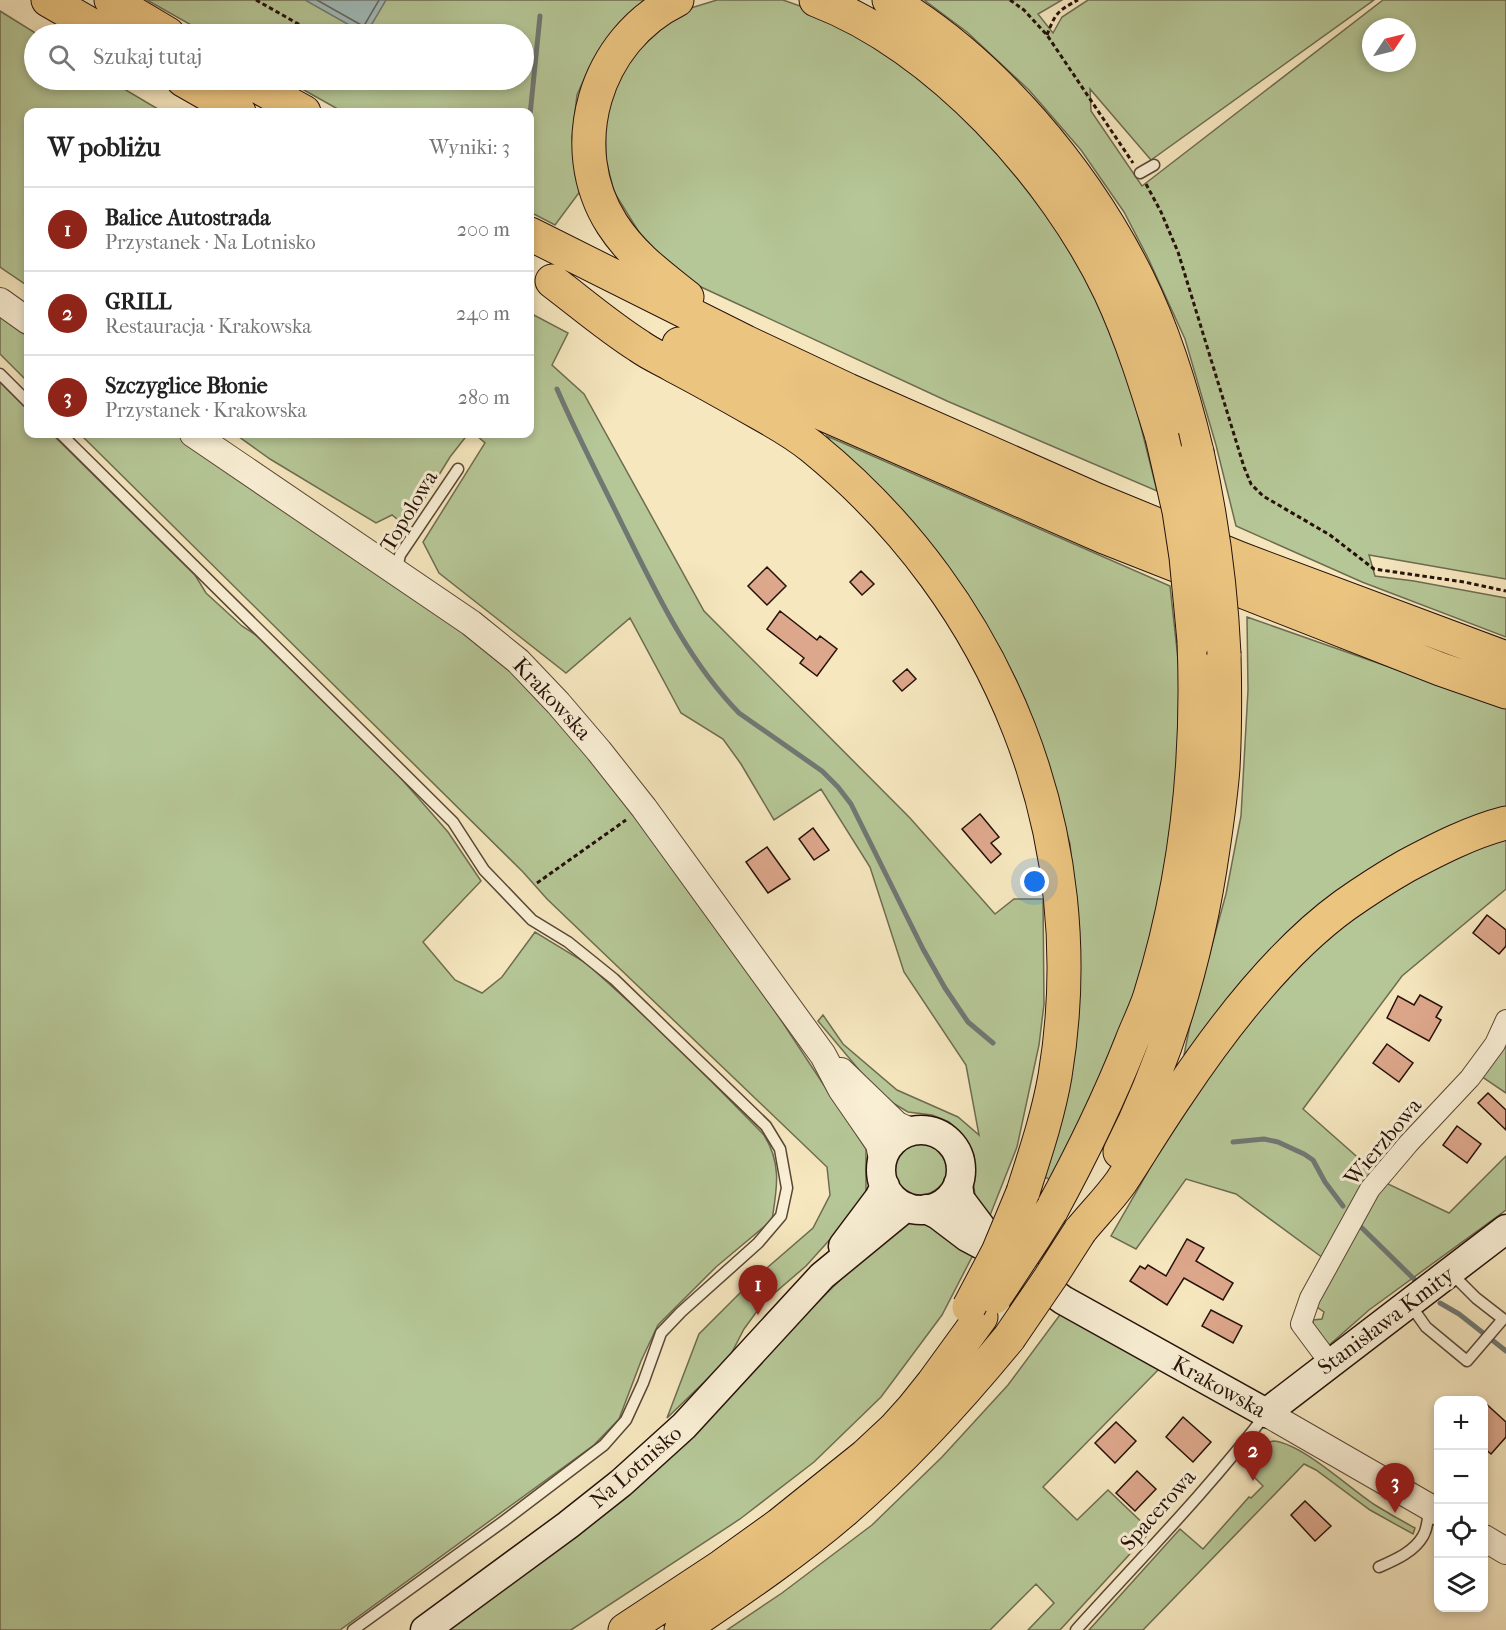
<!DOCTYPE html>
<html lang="pl">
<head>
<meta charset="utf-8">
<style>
  body { margin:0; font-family:"IM FELL French Canon",serif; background:#f6f6f6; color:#222 }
  .controls { position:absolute; right:18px; bottom:18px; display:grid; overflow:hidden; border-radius:12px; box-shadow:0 3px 9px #0003 }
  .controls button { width:54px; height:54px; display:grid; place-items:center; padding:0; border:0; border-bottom:2px solid #e0e0e0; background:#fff; color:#222; font:30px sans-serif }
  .compass { position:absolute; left:1362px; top:18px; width:54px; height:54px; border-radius:50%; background:#fff; box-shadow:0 3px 9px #0003; rotate:55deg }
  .you { position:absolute; left:1035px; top:882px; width:21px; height:21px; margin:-15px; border:4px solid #fff; border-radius:50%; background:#1a73e8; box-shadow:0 0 0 9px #1a73e833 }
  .badge { display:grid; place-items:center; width:39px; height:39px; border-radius:50%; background:#8f2418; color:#fff; font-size:20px; font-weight:700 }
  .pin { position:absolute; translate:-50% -50px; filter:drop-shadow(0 2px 3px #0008) }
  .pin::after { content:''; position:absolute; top:32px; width:21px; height:18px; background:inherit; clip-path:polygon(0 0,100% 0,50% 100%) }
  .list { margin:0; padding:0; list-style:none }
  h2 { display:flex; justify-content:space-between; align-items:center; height:78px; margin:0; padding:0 24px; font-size:26px }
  h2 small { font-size:20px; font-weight:400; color:#767676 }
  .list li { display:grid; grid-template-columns:39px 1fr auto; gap:18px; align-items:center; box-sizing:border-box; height:84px; padding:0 24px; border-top:2px solid #e0e0e0 }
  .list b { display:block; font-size:22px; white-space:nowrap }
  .list p { margin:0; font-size:20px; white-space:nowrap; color:#767676 }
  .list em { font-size:20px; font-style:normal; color:#767676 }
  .icon { flex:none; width:33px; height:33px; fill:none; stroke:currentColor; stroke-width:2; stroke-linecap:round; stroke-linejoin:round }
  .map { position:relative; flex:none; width:1506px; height:1630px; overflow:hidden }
  .search { position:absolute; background:#fff; box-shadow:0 3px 9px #0003; left:24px; top:24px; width:510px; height:66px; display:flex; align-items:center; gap:15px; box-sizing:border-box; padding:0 21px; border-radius:33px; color:#767676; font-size:22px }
  .panel { position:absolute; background:#fff; box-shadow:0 3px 9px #0003; left:24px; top:108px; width:510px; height:330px; border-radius:12px }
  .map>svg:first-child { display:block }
  .green { fill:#b6c797; stroke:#6e6c50; stroke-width:1.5; fill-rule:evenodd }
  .water { fill:#a1bdbc; stroke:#707874; stroke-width:1.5 }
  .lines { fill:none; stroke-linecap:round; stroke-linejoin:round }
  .shore { stroke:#646762; stroke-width:1.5 }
  .stream { stroke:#707874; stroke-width:5 }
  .building { fill:#dda78c; stroke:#261109; stroke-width:1.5 }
  .service-casing { stroke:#5a4636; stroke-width:13 }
  .minor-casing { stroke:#5a4636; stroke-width:22 }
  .tertiary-casing { stroke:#5a4636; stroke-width:28 }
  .secondary-casing { stroke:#261109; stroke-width:31 }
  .motorway-casing { stroke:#261109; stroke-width:35 }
  .path { stroke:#261109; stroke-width:3; stroke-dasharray:4.5 3; stroke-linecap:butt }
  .service { stroke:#f9efd5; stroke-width:10 }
  .minor { stroke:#f9efd5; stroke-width:20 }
  .tertiary { stroke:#f9efd5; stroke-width:26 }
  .secondary { stroke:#f9efd5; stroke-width:28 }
  .motorway { stroke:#ebc480; stroke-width:33 }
  .motorway-bridge-casing { stroke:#261109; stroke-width:35; stroke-linecap:butt }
  .motorway-bridge { stroke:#ebc480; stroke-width:33 }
  .labels { text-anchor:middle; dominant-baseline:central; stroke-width:6; stroke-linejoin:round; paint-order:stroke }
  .street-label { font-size:22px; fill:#261109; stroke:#f9efd5 }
</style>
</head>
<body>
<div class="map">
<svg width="1506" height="1630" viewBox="0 0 1506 1630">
  <rect width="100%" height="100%" fill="#f6e7bf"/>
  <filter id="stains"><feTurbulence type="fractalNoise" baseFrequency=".00333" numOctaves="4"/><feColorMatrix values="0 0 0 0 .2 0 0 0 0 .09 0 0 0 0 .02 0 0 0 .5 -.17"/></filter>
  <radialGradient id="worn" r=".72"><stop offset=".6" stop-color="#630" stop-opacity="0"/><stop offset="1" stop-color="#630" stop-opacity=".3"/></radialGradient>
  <path class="green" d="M147,0H649L605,47L589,68L577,95L572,138L581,190L555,225L530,212V112H343L286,80H524V34H207Z
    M717,0H783L834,18L942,90L1059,222L1123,355L1157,491L947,401L686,280L642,237L614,192L606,160L605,116L623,64L681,11Z
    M924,0H1062L1038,14L1053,33L1062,17L1088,0H1374L1151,160L1090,89L1091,111L1142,186L1383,0H1506V579L1369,555L1375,576L1414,581L1506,598V637L1362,582L1236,526L1216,445L1185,339L1148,258L1124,212L1081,150L1029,90L967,32ZM1371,27H1407V63H1371Z
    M0,11L37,34H34V80H109L163,112H28V286L0,267Z
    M0,313L28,332V382L0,354Z
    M530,313L568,333L552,365L584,394L704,611L910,818L995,914L1014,899H1043L1044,1004L1039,1045L1017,1147L987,1223L976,1201L973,1182L974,1156L961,1133L949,1122L932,1115L908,1112L881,1096L818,1021L823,1015L843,1044L897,1090L958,1117L979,1135L966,1065L904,972L870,867L821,789L774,820L741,764L723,739L681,713L630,618L566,673L439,573L423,542L485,443L475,434H530Z
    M0,382L28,410V434H52L195,575L206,593L242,626L259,637L392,768L448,832L481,881L423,942L455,980L482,993L502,977L535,932L586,963L668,1037L764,1135C782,1164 777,1188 772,1220L716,1267L658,1325L641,1361L619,1419L594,1445L340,1630H0Z
    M80,434H179L413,594L510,665L622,792L781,1020L866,1149V1193L833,1236L806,1266L763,1303L744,1329L729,1358L667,1418L699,1334L753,1280L813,1228L830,1195L827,1167L547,899L523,872Z
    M235,434H468L450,457L407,527L392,515L376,523L270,459Z
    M827,436L1170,586L1183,705L1178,836L1152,954L1057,1185L1047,1178L1042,1177L1071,1053L1080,955L1070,844L1044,758Z
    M1247,617L1506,708V808L1254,971L1184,1055L1190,1025L1226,894L1241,816L1248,690Z
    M1506,834V889L1402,976L1303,1109L1373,1171L1323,1258L1236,1194L1186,1179L1136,1249L1111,1236L1199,1083L1264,998L1342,921L1429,868Z
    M1506,1033V1093L1478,1074Z
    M893 1168a27 27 0 1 1 54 0a27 27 0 1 1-54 0Z
    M1506,1156V1210L1369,1310L1327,1347L1314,1334L1313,1320L1322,1319L1324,1312L1314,1305L1384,1180L1388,1184L1449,1213Z
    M921,1218L973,1255L942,1315L881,1397L814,1462L740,1519L571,1630H444L720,1399L841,1279L900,1225Z
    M1065,1308L1163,1365L1043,1487L1077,1520L1108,1490L1151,1531L1060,1630H1028L1054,1603L1036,1584L990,1630H727L782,1593L872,1525L942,1457L1008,1385Z
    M1274,1441C1303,1444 1350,1489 1375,1505C1388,1513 1402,1521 1415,1528L1413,1534L1370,1510L1316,1470L1304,1464L1143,1630H1089L1180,1529L1203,1549L1249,1497L1251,1498L1263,1486L1250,1473L1253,1469L1243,1460L1255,1446L1258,1449L1269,1442Z"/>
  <path class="water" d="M305,0H386L366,34H365Z"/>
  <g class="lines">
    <path class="shore" d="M317,0L363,26L365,24L379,0"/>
    <path class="stream" d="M530,115L540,16
      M557,389C577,435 600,479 622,524C655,590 687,660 739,713L822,771L838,787L851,804L923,949L945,988L968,1022L993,1043
      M1233,1142L1264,1139L1278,1142L1304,1154L1313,1160L1325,1182L1343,1206
      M1361,1227L1416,1281
      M1440,1303L1459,1314L1506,1351"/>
  </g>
  <path class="building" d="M767,567L786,586L767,605L748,586Z
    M861,571L874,584L862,595L850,582Z
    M780,611L817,640L820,636L837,649L817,676L800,663L804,658L767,629Z
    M907,669L916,679L902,691L893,681Z
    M980,814L999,837L991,843L1001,854L991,863L962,829Z
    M813,828L829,850L814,860L799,839Z
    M767,847L790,879L768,893L746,862Z
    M1487,915L1506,930V946L1499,954L1473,933Z
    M1420,995L1442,1007L1436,1017L1441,1020L1429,1041L1387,1018L1398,996L1414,1005Z
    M1387,1044L1413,1063L1399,1082L1373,1063Z
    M1488,1093L1506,1110V1130L1478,1103Z
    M1457,1126L1481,1144L1467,1163L1443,1145Z
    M1187,1239L1204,1248L1196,1261L1233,1283L1223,1300L1184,1278L1167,1305L1130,1281L1140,1266L1145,1269L1148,1265L1166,1276Z
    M1211,1310L1242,1326L1233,1343L1202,1326Z
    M1484,1402L1506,1422V1437L1491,1454L1484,1448Z
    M1183,1417L1211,1442L1193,1462L1166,1437Z
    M1116,1422L1136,1441L1115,1463L1095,1443Z
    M1137,1471L1156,1489L1135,1511L1116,1493Z
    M1305,1501L1331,1526L1315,1541L1291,1515Z"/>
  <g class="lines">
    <g class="service-casing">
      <path id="service" d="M1140,173L1154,165
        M0,374L28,402
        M61,434L453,822L484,870L532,920L568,942L614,979L766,1126L780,1149L787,1188L781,1216L758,1243L681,1312L661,1333L643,1383L626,1420L604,1445L504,1521L353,1630
        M396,573L400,555L458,469
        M1409,1303L1426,1327L1467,1361L1503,1319L1476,1298L1450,1272
        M1379,1567C1395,1560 1414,1552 1423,1536C1428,1528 1428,1517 1429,1507
        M1076,1630C1140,1559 1208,1490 1266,1414"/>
    </g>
    <g class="minor-casing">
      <path id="minor" d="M1330,1363L1301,1324L1310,1298L1370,1189L1409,1143L1470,1078L1495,1044L1506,1020"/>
    </g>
    <g class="tertiary-casing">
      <path id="tertiary" d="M0,301L28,321
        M193,434L471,623L518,661L558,703L599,751L644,808L823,1055L841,1089L879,1144L882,1159
        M841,1071L897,1125L911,1131
        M1266,1413L1438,1512
        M1484,1538L1506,1551"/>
    </g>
    <g class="secondary-casing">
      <path id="secondary" d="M881 1170a40 40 0 1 1 80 0a40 40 0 1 1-80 0Z
        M958,1184L960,1199L996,1247
        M926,1209L938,1215L967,1237L1003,1256L1063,1300L1266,1413L1506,1229
        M843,1246L879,1198L885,1186
        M425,1630L568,1525L621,1483L684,1426L822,1276L906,1207"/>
    </g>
    <g class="motorway-casing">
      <path id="motorway" d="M48,0L107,34
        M111,0L168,34
        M677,0C595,40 563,147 612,224C632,255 658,274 687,297
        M816,0C937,46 1055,176 1110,292C1132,339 1147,388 1162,437
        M889,0C992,60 1085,172 1138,279C1165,334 1183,393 1197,452
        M183,80L239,112
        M246,80L304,112
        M530,234L746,342L848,390L1097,500L1241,559L1506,658
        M552,281C581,303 609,327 639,346C650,354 662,359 674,366C703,381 731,397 759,413C777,423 796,434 812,447C1000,600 1095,836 1055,1076C1048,1116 1035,1154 1023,1192
        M679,344L825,415L1104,537L1440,669L1506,692
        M1120,1152C1168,1057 1198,954 1213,849C1217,822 1221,795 1223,768C1225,730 1225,692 1224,654
        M1051,1211C1081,1156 1108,1101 1131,1043C1137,1027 1145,1012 1150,996C1186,881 1199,761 1194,641
        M1080,1231C1093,1215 1109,1199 1121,1182C1140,1153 1158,1123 1178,1094C1222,1028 1280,952 1345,905C1365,891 1385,878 1406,866C1438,849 1471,832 1506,823
        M625,1630L722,1566L779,1525L865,1456L895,1428L913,1408L933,1383L981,1317
        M681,1630C737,1592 794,1554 846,1509C906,1457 959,1399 1009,1338"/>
    </g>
    <path class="path" d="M256,0L316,34
      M1010,0L1024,10L1047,35L1133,163
      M1047,35C1055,14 1057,11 1078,0
      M1146,184L1161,212L1178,252L1244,467L1251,484L1263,496L1330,535L1374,569L1464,582L1506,591
      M537,883L626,820"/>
    <use href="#service" class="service"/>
    <use href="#minor" class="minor"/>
    <use href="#tertiary" class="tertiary"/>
    <use href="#secondary" class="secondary"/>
    <use href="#motorway" class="motorway"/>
    <g class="motorway-bridge-casing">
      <path id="motorway-bridge" d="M1162,437L1179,511L1186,557L1194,641
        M1197,452C1212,520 1221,585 1224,654
        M995,1297L1034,1238L1051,1211
        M969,1307L998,1252L1023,1192
        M1009,1338L1050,1278L1080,1231"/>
    </g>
    <use href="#motorway-bridge" class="motorway-bridge"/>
  </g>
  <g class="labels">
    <g class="street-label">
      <text transform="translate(409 511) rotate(-59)">Topolowa</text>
      <text transform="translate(552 699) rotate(47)">Krakowska</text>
      <text transform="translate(1383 1142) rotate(-50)">Wierzbowa</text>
      <text transform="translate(1386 1321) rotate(-37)">Stanisława Kmity</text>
      <text transform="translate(1219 1387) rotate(29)">Krakowska</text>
      <text transform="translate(636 1467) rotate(-41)">Na Lotnisko</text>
      <text transform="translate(1158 1510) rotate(-48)">Spacerowa</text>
    </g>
  </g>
  <rect width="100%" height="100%" filter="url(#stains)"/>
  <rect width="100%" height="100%" fill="url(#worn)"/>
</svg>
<div class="controls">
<button>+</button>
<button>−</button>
<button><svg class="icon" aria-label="locate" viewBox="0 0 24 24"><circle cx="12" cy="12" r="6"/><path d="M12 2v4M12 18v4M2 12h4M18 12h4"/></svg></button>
<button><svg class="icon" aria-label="layers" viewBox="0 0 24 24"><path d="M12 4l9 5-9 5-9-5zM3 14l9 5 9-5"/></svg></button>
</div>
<svg class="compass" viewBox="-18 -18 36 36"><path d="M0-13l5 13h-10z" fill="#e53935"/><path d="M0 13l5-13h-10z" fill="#767676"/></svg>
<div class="you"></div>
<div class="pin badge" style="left:758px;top:1315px">1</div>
<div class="pin badge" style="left:1253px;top:1481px">2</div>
<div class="pin badge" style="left:1395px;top:1513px">3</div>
<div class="search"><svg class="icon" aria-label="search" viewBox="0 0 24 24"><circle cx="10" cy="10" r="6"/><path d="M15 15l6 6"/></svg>Szukaj tutaj</div>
<section class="panel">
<h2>W pobliżu<small>Wyniki: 3</small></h2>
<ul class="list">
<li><span class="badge">1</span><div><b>Balice Autostrada</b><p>Przystanek · Na Lotnisko</p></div><em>200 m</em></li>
<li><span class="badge">2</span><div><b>GRILL</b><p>Restauracja · Krakowska</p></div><em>240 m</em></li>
<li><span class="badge">3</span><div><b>Szczyglice Błonie</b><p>Przystanek · Krakowska</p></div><em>280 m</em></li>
</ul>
</section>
</div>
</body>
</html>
